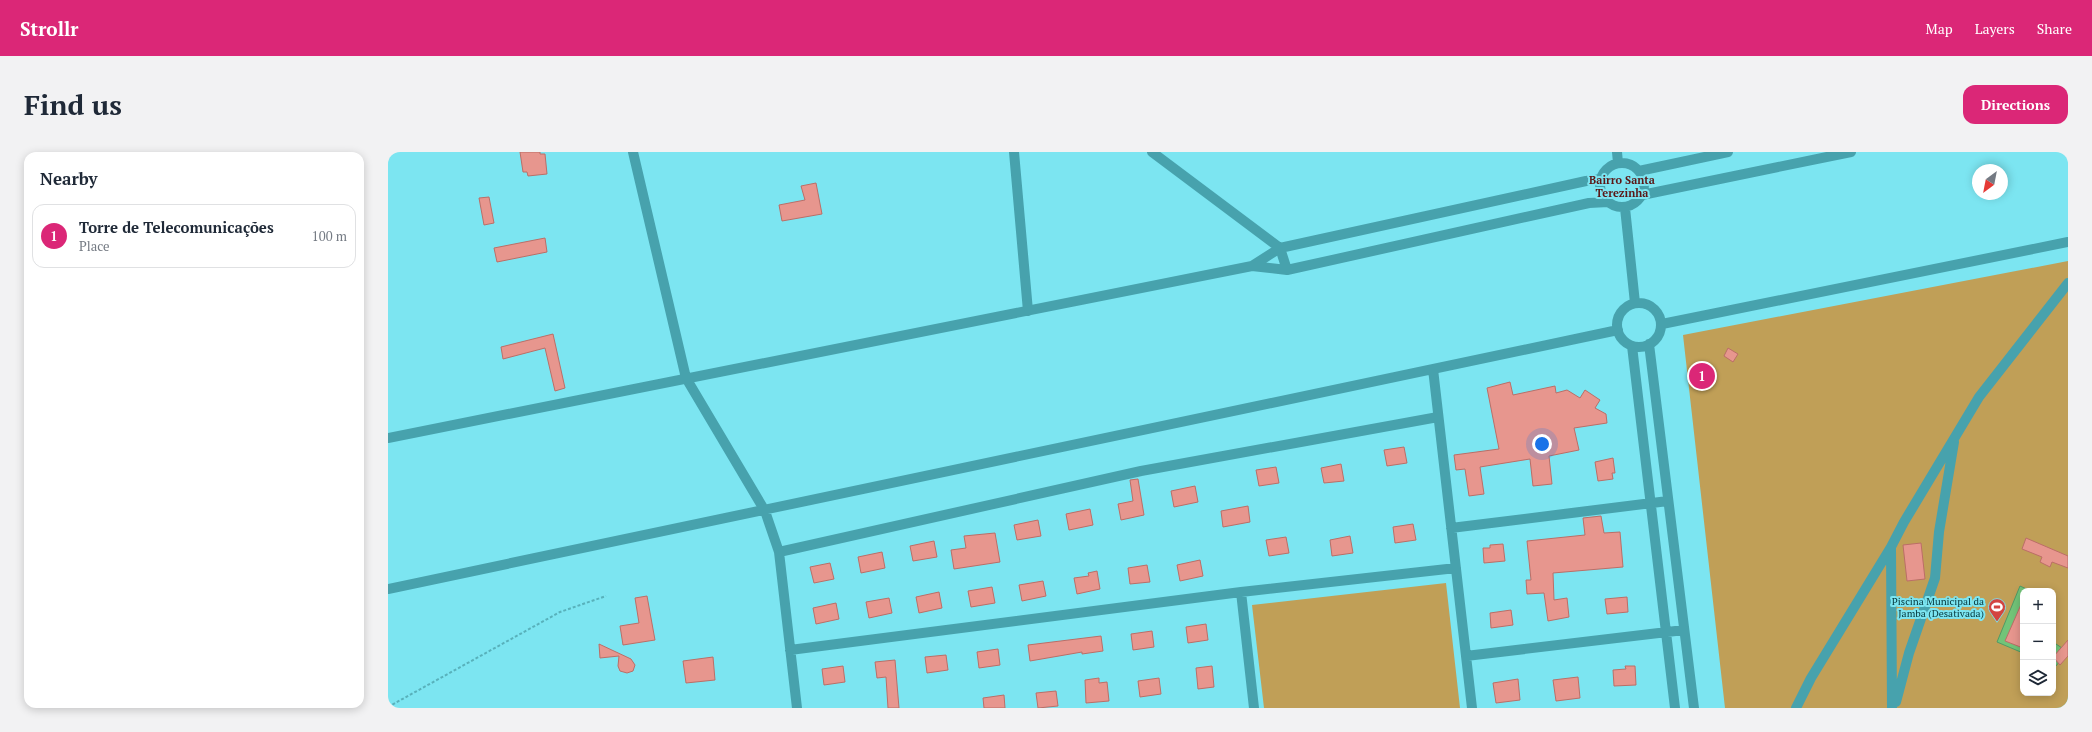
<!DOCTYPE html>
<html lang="en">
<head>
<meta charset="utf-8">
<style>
  body { margin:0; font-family:"PT Serif",serif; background:#f2f2f3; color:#1f2937 }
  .controls { position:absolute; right:12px; bottom:12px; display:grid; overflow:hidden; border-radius:8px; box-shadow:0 2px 10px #0003 }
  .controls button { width:36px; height:36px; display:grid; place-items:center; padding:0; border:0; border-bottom:1px solid #e0e1e3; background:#fff; color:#1f2937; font:20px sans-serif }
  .compass { position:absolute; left:1584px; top:12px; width:36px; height:36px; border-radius:50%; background:#fff; box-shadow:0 2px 10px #0003; rotate:212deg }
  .you { position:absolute; left:1154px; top:292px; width:14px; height:14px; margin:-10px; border:3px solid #fff; border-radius:50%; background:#1a73e8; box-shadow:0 0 0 6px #1a73e833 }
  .badge { display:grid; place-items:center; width:26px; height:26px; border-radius:50%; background:#db2777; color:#fff; font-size:13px; font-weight:700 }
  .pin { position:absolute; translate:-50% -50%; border:2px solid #fff; box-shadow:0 1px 4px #0006 }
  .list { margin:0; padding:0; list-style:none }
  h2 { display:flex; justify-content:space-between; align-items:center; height:52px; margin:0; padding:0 16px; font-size:17px }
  h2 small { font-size:13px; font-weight:400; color:#747a83 }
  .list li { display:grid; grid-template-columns:26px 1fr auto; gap:12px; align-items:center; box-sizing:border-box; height:64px; margin:0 8px 8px; padding:0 8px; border:1px solid #e0e1e3; border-radius:12px }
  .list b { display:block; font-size:15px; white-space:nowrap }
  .list p { margin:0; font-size:13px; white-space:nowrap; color:#747a83 }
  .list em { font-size:13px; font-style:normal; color:#747a83 }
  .icon { flex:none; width:22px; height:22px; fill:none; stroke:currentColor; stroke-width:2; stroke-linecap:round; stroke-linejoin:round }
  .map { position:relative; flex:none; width:1680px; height:556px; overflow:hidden; border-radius:12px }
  header { display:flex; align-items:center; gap:24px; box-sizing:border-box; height:56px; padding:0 20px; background:#db2777; color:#fff }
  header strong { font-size:19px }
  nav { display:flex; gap:22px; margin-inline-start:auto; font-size:14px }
  .intro { display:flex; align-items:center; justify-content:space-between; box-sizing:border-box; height:96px; padding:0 24px }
  h1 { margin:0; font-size:28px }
  .button { padding:10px 18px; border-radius:12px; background:#db2777; color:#fff; font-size:14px; font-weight:700 }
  main { display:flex; gap:24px; padding:0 24px }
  aside { flex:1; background:#fff; border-radius:12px; box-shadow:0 2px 10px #0003 }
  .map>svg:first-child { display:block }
  .green { fill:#c09f57; fill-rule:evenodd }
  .water { fill:#72c478; stroke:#519a66 }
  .building { fill:#e7968e; stroke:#bb6e67 }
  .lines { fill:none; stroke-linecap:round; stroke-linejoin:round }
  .path { stroke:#58b1bb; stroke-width:2; stroke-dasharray:3 2; stroke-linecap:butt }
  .minor { stroke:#47a2ad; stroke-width:10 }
  .labels { text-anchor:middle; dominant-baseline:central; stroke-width:4; stroke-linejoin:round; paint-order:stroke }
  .poi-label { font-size:10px; fill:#05373c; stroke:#7ce5f1; text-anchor:end }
  .neighbourhood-label { font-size:11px; font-weight:bold; fill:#5c1716; stroke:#7ce5f1 }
</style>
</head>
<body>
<header>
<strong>Strollr</strong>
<nav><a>Map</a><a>Layers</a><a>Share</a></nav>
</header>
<div class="intro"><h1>Find us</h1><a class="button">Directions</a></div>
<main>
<aside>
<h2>Nearby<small></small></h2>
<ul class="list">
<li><span class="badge">1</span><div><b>Torre de Telecomunicações</b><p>Place</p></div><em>100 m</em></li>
</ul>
</aside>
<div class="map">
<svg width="1680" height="556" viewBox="0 0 1680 556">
  <rect width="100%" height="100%" fill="#7ce5f1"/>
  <path class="green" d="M1680,109V556H1337L1295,183ZM1635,439H1665V541H1635Z
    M1058,431L1072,556H876L864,453Z"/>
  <path class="water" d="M1632,434L1643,439H1635V501L1609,490Z
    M1665,490L1680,500L1667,515L1665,514Z"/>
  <path class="building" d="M132,0H152V2H157L159,22L140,24L139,20H135Z
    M428,31L434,62L394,69L391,53L417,48L413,34Z
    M101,45L106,71L96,73L91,46Z
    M157,86L159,100L109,110L106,96Z
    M165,182L177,236L167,239L157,196L115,207L113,195Z
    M1340,196L1350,202L1345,210L1336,204Z
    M1122,230L1125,243L1167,234L1168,241L1179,238L1192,246L1197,238L1212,248L1207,256L1218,262L1219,271L1186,276L1191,298L1161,304L1164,332L1145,334L1142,307L1092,315L1096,342L1081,344L1077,317L1068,318L1066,303L1111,297L1099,236Z
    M1016,295L1019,311L999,314L996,298Z
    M1225,306L1227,321H1224L1225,327L1210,329L1207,310Z
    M953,312L956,329L936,331L933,316Z
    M888,315L891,331L871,334L868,318Z
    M750,327L756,363L733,368L730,352L745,349L742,328Z
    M807,334L810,350L786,355L783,339Z
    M860,354L862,370L835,375L833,359Z
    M702,357L705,373L681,378L678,362Z
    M1213,364L1216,381L1232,380L1235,415L1165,421L1166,448L1179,446L1181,465L1160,469L1156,441L1139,442L1138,428H1143L1139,389L1197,383L1195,366Z
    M650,368L653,384L629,388L626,373Z
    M1025,372L1028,388L1007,391L1005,375Z
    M607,381L612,410L566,417L563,398L578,396L576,384Z
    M962,384L965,401L944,404L942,388Z
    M898,385L901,401L881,404L878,388Z
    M1638,386L1680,404V416L1664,410L1662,415L1652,410L1654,405L1634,397Z
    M546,389L549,405L525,409L522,394Z
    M1533,391L1537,427L1519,429L1515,393Z
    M1115,392L1117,409L1096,411L1095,396H1102V393Z
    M494,400L497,416L473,421L470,405Z
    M812,408L815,424L792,429L789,413Z
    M442,411L446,427L426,431L422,415Z
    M759,413L762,430L742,432L740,416Z
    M709,419L712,437L689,442L686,426L701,424L700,421Z
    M655,429L658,444L634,449L631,433Z
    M604,435L607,451L583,455L580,439Z
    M551,440L554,456L531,461L528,445Z
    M259,444L267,488L235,493L232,474L251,471L247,446Z
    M1239,445L1240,460L1219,462L1217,447Z
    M501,446L504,461L481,466L478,450Z
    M1635,448V496L1617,489Z
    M448,451L451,467L428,472L425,456Z
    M1123,458L1125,473L1103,476L1102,461Z
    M818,472L820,488L800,491L798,475Z
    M764,479L766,495L745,498L743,482Z
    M713,484L715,499L694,502V500L642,509L640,493Z
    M1680,488V504L1672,513L1665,505Z
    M211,492L243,507L247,513L245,519L239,521L232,519L230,514L231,504L212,506Z
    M610,497L612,513L591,516L589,500Z
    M558,503L560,518L539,521L537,505Z
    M325,505L327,528L298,531L295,509Z
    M507,508L511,556H500L498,525L489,526L487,510Z
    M455,514L457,530L436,533L434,517Z
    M824,514L826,535L810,537L808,516Z
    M1237,514H1247L1248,533L1226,534L1225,518L1238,517Z
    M1190,525L1192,546L1168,549L1165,528Z
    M711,526V531L719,530L721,549L698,551L697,528Z
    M771,526L773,542L752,545L750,529Z
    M1130,527L1132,548L1108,551L1105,531Z
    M668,539L670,554L650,556L648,541Z
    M616,543L617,556H596L595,546Z"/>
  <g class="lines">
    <path class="path" d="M0,555L172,460L218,444"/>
    <path class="minor" d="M245,0L298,226L377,359L391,400L409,556
      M626,0L640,159
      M764,0L892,96L899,118
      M1229,0L1230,11
      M1212 33a22 22 0 1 1 44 0a22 22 0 1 1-44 0Z
      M1251,19L1340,0
      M1254,43L1463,0
      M1237,56L1247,151
      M864,114L892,96L1198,29L1213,27
      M1229 173a22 22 0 1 1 44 0a22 22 0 1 1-44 0Z
      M1274,172L1680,90
      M1261,192L1306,556
      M1244,194L1287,556
      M1045,217L1084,556
      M0,286L864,114L899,118L1201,51L1220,50
      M1063,376L1280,349
      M1503,395L1516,370L1591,245L1680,131
      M391,400L753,319L1050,265
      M0,437L1230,178
      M853,440L866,556
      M402,498L853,440L1068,416
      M1078,504L1296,478
      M1508,550L1521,501L1547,426L1551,380L1566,290
      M1408,556L1423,526L1503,395L1504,556"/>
  </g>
  <defs>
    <g id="stadium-pin" transform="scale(0.9)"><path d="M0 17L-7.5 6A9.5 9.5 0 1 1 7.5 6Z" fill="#d34440" stroke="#7ce5f1"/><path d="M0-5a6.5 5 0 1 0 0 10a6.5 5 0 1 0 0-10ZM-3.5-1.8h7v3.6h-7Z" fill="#fff"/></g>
  </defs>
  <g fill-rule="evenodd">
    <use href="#stadium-pin" x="1609" y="455"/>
  </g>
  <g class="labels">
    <g class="poi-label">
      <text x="1596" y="449">Piscina Municipal da<tspan x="1596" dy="12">Jamba (Desativada)</tspan></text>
    </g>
    <g class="neighbourhood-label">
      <text x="1234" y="28">Bairro Santa<tspan x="1234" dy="13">Terezinha</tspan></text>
    </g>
  </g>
</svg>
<div class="controls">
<button>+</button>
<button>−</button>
<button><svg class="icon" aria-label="layers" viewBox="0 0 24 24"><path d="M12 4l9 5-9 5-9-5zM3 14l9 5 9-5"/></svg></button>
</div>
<svg class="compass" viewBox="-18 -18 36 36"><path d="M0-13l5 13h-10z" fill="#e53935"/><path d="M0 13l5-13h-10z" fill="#747a83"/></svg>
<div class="you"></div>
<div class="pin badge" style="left:1314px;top:224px">1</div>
</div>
</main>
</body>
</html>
